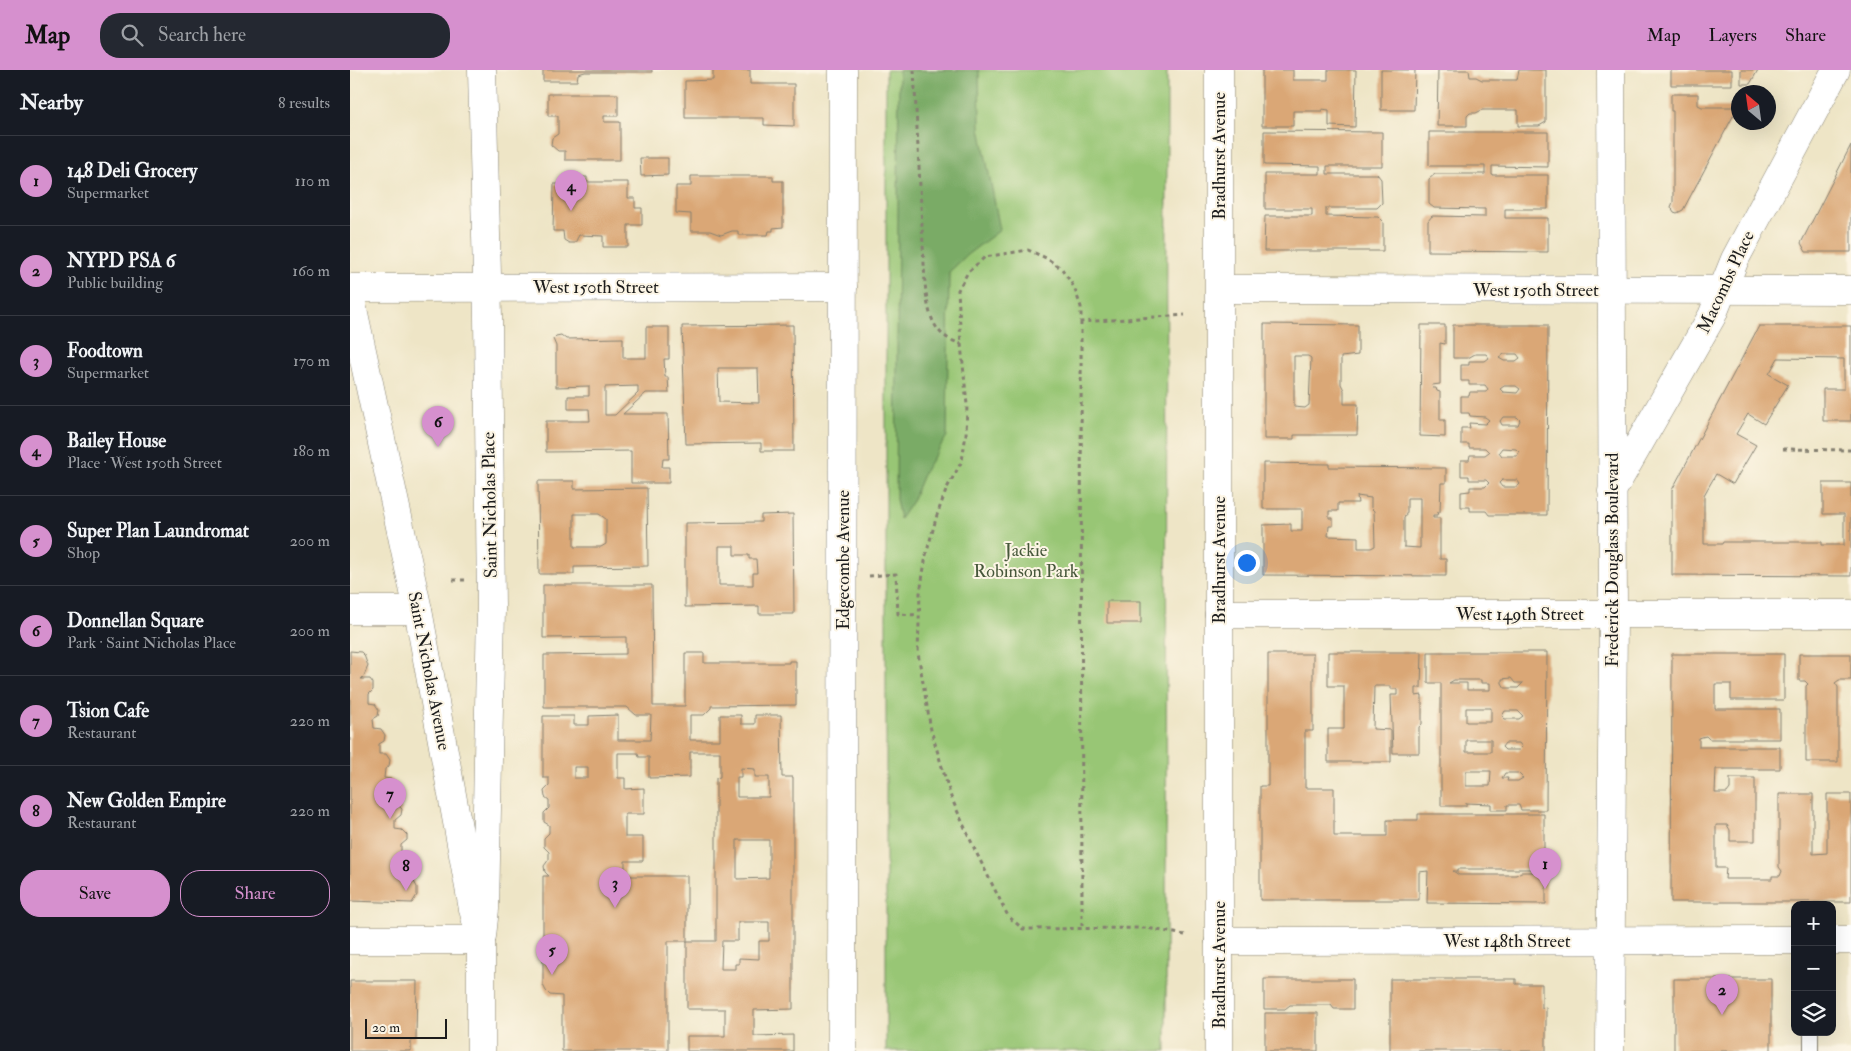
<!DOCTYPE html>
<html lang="en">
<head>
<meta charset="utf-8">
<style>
  body { margin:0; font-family:"IM FELL Double Pica",serif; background:#242831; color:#f1f3f6 }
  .controls { position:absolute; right:15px; bottom:15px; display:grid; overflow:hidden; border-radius:10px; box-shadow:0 5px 20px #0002 }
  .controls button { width:45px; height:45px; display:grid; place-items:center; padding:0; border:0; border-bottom:1px solid #363941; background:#171b24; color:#f1f3f6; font:25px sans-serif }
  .compass { position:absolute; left:1381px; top:15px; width:45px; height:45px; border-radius:50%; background:#171b24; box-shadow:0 5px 20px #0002; rotate:331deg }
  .scale { position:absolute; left:15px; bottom:12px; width:82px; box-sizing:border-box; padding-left:5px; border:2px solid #1c1c1c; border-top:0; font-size:14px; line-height:18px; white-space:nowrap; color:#1c1c1c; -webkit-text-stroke:4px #fcf5e5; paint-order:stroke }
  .you { position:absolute; left:896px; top:492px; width:18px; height:18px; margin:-12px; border:4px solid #fff; border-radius:50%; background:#1a73e8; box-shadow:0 0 0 8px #1a73e833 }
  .badge { display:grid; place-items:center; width:32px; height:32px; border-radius:50%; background:#d690ce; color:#111; font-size:16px; font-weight:700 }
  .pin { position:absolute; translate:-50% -41px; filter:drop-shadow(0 1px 2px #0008) }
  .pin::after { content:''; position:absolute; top:26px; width:18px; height:15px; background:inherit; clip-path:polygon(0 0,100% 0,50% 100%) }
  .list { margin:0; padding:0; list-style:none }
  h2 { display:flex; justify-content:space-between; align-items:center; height:65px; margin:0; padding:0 20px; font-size:21px }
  h2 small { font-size:16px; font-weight:400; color:#9ea1a6 }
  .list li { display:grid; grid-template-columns:32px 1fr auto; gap:15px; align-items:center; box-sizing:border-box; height:90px; padding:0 20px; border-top:1px solid #363941 }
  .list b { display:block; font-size:19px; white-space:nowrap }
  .list p { margin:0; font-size:16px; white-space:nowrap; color:#9ea1a6 }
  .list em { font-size:16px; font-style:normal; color:#9ea1a6 }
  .actions { display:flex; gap:10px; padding:15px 20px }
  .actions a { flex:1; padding:11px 0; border:1px solid #d690ce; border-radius:20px; text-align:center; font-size:18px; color:#d690ce }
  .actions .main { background:#d690ce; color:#111 }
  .icon { flex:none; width:28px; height:28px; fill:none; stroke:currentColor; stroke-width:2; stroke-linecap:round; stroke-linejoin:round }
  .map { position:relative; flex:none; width:1501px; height:981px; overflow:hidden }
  header { display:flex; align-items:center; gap:30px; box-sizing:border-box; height:70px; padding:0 25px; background:#d690ce; color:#111 }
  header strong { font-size:24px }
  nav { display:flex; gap:28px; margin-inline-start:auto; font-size:18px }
  .search { width:350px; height:45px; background:#242831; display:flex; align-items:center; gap:12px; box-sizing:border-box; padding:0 18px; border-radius:20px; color:#9ea1a6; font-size:19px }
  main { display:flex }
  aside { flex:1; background:#171b24 }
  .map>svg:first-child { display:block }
  .green { fill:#98c674; stroke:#5a7148 }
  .forest { fill:#7aab66; stroke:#4b6441 }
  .building { fill:#daa776; fill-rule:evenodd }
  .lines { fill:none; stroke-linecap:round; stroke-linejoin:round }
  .service-casing { stroke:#858071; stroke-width:16 }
  .minor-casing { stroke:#858071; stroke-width:29 }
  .tertiary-casing { stroke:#858071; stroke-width:29 }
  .secondary-casing { stroke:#858071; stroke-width:29 }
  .path { stroke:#858071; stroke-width:3; stroke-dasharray:4 4; stroke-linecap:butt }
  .service { stroke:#fff; stroke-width:14 }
  .minor { stroke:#fff; stroke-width:28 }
  .tertiary { stroke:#fff; stroke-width:28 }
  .secondary { stroke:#fff; stroke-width:28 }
  .labels { text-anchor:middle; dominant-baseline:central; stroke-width:4; stroke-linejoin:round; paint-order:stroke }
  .street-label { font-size:18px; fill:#1c1c1c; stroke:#fcf5e5 }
  .park-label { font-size:18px; fill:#47583b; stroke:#fcf5e5 }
</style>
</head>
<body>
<header>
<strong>Map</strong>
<div class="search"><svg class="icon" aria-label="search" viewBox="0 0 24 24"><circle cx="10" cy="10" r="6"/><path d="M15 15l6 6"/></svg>Search here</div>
<nav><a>Map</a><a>Layers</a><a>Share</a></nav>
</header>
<main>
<aside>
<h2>Nearby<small>8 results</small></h2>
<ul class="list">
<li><span class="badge">1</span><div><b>148 Deli Grocery</b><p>Supermarket</p></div><em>110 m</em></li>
<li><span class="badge">2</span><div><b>NYPD PSA 6</b><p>Public building</p></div><em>160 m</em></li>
<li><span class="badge">3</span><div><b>Foodtown</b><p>Supermarket</p></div><em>170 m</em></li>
<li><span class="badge">4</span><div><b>Bailey House</b><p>Place · West 150th Street</p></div><em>180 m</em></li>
<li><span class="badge">5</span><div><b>Super Plan Laundromat</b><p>Shop</p></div><em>200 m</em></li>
<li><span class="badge">6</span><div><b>Donnellan Square</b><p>Park · Saint Nicholas Place</p></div><em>200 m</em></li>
<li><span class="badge">7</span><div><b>Tsion Cafe</b><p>Restaurant</p></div><em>220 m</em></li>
<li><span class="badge">8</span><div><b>New Golden Empire</b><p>Restaurant</p></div><em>220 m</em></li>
</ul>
<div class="actions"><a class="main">Save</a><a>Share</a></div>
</aside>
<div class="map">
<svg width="1501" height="981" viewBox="0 0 1501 981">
  <rect width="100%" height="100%" fill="#fcf5e5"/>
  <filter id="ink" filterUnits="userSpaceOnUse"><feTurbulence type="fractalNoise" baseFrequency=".02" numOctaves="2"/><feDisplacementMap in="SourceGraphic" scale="10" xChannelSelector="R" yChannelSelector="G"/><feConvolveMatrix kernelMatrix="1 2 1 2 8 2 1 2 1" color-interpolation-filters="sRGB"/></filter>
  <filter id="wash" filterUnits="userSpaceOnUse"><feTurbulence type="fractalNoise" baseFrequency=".0096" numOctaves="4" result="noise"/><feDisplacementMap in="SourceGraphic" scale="20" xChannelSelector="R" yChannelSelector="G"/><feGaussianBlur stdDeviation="1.12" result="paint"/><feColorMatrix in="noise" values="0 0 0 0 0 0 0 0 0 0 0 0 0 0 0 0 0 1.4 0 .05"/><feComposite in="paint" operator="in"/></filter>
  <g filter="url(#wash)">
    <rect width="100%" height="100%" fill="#eee5c6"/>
    <path class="green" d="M536,0H817L816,981H536Z"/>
    <path class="forest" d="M549,0H629L630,58L650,160L618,184L599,202L597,366L574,402L562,431L550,449L546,429Z"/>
    <g id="blocks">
      <path class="building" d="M193,0H302V2H235L228,4L227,11H193Z
        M363,0H400V14H444V56L414,55V48H335V11L363,10Z
        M912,0H943V10H978V0H1006L1005,57L979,56V40L972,39V41H943V56H912Z
        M1031,0H1065L1064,40H1031Z
        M1088,0H1119L1120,7H1126L1132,10H1167L1169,0H1196V52L1189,56H1168V40H1132L1126,43H1120L1117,46V56H1087Z
        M1321,0H1382V15H1321Z
        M1391,0H1408L1400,14H1391Z
        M198,24H268V46H254V52H270V90H215V81H208L201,75L202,68L208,64V46H198Z
        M1321,24H1348V35L1352,37H1388L1333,140L1327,143L1324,142L1321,137L1323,132V41H1321Z
        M914,61L1032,62V96H977V104H1027L1031,109L1032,133L1027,138H976V146L1028,147L1033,152V181H914L915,146H962V139H915V104H970V96L914,95Z
        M1079,62H1198V97L1142,96V105H1198V139H1155V148H1198V182L1078,181V151L1082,146L1135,147V139L1084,138L1079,134V109L1085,104H1135V96H1079Z
        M1501,75V182H1456L1451,173Z
        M290,88H318V105L291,106Z
        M341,106H423V111H433V157L423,158V161H419L418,165H388V161H382L371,165L360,161H341V144L326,143V116H341Z
        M217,107H237V112H278V128H285V138H292V155H278V177H253V166L229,165L225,173H219L214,170L213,161H203L204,114H217Z
        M914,254L1008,255V285L991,287V314L994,320V334H1008L1007,365H944V369H914ZM944,286H958L961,288L959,335L955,338L944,337Z
        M443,255L444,381H411V373L336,374L332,256ZM368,298H408L409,333L369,332Z
        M1071,255H1095V274L1090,273V314L1082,315L1083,318H1086L1087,321L1090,322V350H1095V367L1070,366Z
        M1103,255H1198L1197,445H1139L1136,441H1120V437H1111V422L1120,421V417H1135L1139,413L1136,410H1119V406H1111V390H1119L1120,385H1135L1139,382L1135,378H1119V374H1111V358H1120L1119,353L1135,354L1139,350L1135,347L1120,346L1119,343H1111V326H1119L1120,322H1136L1138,319L1135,315H1119V311H1111V295H1119V291H1135L1139,288L1136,284H1125L1118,288H1103ZM1154,284H1167L1170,288L1166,291H1154L1149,288ZM1154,316H1166L1170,319L1167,323L1153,322L1150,319ZM1153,347H1167L1170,350L1168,355H1152L1150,351ZM1152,378L1166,379L1169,382L1167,386H1152L1149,382ZM1152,410H1167L1170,414L1167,417H1152L1149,413Z
        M1409,256H1501V351H1473V319H1494V289L1428,288L1419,304L1438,315L1414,354L1398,344L1386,364L1406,375L1383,414L1366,404L1354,425V474H1372L1373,472H1472V475H1494V444H1473V413H1501V506L1322,505V420Z
        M296,257H319V289H314L315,307H318L319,323H296L273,344H318L319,389H313L312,397H319V413H281V381L196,382V351H240L239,339H218V326H239V316L206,317V276L203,269L206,266L211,265L216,269L273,268V288H296ZM288,316V323L265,345H255V317Z
        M913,393L979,394V397L1096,398V413H1091L1090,442H1088L1087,445H1083V448H1090V489H1096V506L913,505V455L941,454V461H952V439H913ZM1007,426L1021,428V438L1024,441L1025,476L1021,478H1008V467L978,466L979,456H983V448H979V441H988V433H1008ZM1057,428H1070V478L1054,477V448L1057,442Z
        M188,411H224V419L297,418L298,496L224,497V504H189ZM224,444H249L256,449V474L251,477H224Z
        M443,444L444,544H409V536L335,537V453L411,452V445ZM369,476H384V485H399V489H406L407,503H403V515H369Z
        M193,515H302L303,636H335V583H354V593H439V591H446V635L361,636V638L354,645H340V670H370V645H391V654H405V645H431L432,707H443V939L404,940V966L443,965V981H337V966H375V939H337V871H366V708L370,707V682H340V707L299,708V687H289L288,683H268V708H275V719L294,718V744H275V767H293V791H275V806H337V871H318V981H212V926L200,925L196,921L193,915V806H199L195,802L194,796L199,789V782L194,777V768L199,763V755L194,752V743L199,738V730L195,727L194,721L199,716V708H193V646H224V655H239V646L268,645V670H300L301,645H286L277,637H194V585L276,584V567L193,568ZM224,697H238V708H224ZM391,698L405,699V707H419V727H387V707H391ZM387,770H419V808L387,809ZM388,852H419V871H409V889L389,888V894H385V899H371L372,871H388Z
        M757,531H791V553H757Z
        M0,581L11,582L14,585L18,596L14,606L11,609H20L23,613V620L19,624V633L25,634L29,640L28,646L23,649L24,658L31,659L35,665L34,671L29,674V684H36L40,690L39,696L35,699L34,708L41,709L45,715L44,721L40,725V733L47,734L52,739L51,745L45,750V759L52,760L57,765V770L51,775V784H57L61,790L60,796L55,799V810H63L67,817V825L62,833L0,831Z
        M978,582H1072L1071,618H1066V626L1072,625V654L1069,657V683H1043L1041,625H1047V619H1041V616H1024L1023,659L1041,660V692H978V659H994V616H978Z
        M1078,582H1197L1196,740H1171L1169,735H1157V740H1141V734L1116,733V736H1091V613H1078ZM1161,608L1165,613H1173L1168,618H1155L1152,613V609ZM1104,610H1131V613H1140V620H1117V613H1099ZM1116,638H1141V652H1116ZM1155,641H1168L1173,646L1169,649H1155L1152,646ZM1116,670H1141V682H1116ZM1155,673H1169L1172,677L1169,680H1155L1152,677ZM1116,701H1141L1140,716H1116ZM1155,703H1168L1173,708L1168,711H1157L1158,708H1152Z
        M918,584H963V661H955V718H984V766H1037V750H1068V744H1194V799H1108V801H1103L1109,805H1166L1171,802H1196V834L1077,833L1078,801L1069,802V830H910V716H918Z
        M1322,584H1434V630H1381V614H1365V639H1430V669H1359L1356,666L1352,667L1349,668V677H1430V699H1366L1365,723H1377L1380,719V708H1405V771H1380V760L1377,755H1366V798H1376L1375,809H1422V806H1430L1432,801L1429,797V724H1463V784L1477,783V724H1501V832H1321Z
        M1449,584H1501V610H1489L1485,613L1488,617V692H1456V616L1458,614L1455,611H1449Z
        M914,909H1003V939H984L981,935H940L935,939H914Z
        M1040,909H1166V914H1192V938L1196,937V981H1040Z
        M1324,909H1421V981H1324Z
        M0,911H67L66,970L61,971V981H0Z
        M915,943H968V981H915Z"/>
    </g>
  </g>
  <g filter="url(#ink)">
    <use href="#blocks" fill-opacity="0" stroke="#858071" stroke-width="1"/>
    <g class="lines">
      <g class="service-casing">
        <path id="service" d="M1461,962V981"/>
      </g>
      <g class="minor-casing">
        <path id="minor" d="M0,218L493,217
          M870,219L1501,220
          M0,540H68
          M869,544H1501
          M0,870H131
          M1482,870H1501
          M869,871L1445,870"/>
      </g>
      <g class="tertiary-casing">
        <path id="tertiary" d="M132,0L138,247L141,539L135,839L132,866
          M869,0V981
          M492,981L493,0"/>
      </g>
      <g class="secondary-casing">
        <path id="secondary" d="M0,225L68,540L123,839L131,870V981
          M1262,421L1362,246L1385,189L1486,0
          M1260,981L1263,544L1261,0"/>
      </g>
      <path class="path" d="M564,0L575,213C577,231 579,256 596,267C600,270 606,272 611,274
        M731,252L732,858
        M1433,379L1501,380
        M519,506L546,504L548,544L568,545
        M103,510H115
        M835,865L797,858L673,859L658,846L625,780L601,727L581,660L568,583L570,523L576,485L587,445L597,418L612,391L616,364L617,335L611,274L608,220L618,202L635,187L678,180L696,188L712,199L724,217L731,237V252L835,245"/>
      <use href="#service" class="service"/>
      <use href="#minor" class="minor"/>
      <use href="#tertiary" class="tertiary"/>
      <use href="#secondary" class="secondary"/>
    </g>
  </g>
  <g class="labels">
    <g class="street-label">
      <text transform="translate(869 86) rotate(-90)">Bradhurst Avenue</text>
      <text transform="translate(1376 212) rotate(-65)">Macombs Place</text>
      <text x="246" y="217">West 150th Street</text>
      <text x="1186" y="220">West 150th Street</text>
      <text transform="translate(140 435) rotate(-91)">Saint Nicholas Place</text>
      <text transform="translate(493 490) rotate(-90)">Edgecombe Avenue</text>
      <text transform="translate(869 490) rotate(-90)">Bradhurst Avenue</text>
      <text transform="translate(1262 490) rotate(-90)">Frederick Douglass Boulevard</text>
      <text x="1170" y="544">West 149th Street</text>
      <text transform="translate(79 601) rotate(79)">Saint Nicholas Avenue</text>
      <text x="1157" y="871">West 148th Street</text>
      <text transform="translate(869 895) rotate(-90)">Bradhurst Avenue</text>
    </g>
    <g class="park-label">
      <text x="676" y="480">Jackie<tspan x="676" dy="21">Robinson Park</tspan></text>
    </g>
  </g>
</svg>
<div class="controls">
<button>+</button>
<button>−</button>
<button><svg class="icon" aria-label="layers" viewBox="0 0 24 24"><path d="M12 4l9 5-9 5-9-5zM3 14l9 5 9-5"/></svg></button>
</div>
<svg class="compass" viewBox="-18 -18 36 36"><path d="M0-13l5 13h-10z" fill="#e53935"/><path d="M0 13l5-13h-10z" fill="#9ea1a6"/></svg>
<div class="scale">20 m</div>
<div class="you"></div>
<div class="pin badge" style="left:1195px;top:819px">1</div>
<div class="pin badge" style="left:1372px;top:945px">2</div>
<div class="pin badge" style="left:265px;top:838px">3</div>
<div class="pin badge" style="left:221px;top:141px">4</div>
<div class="pin badge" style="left:202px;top:905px">5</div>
<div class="pin badge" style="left:88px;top:377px">6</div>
<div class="pin badge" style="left:40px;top:749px">7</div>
<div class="pin badge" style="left:56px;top:821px">8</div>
</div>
</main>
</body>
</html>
